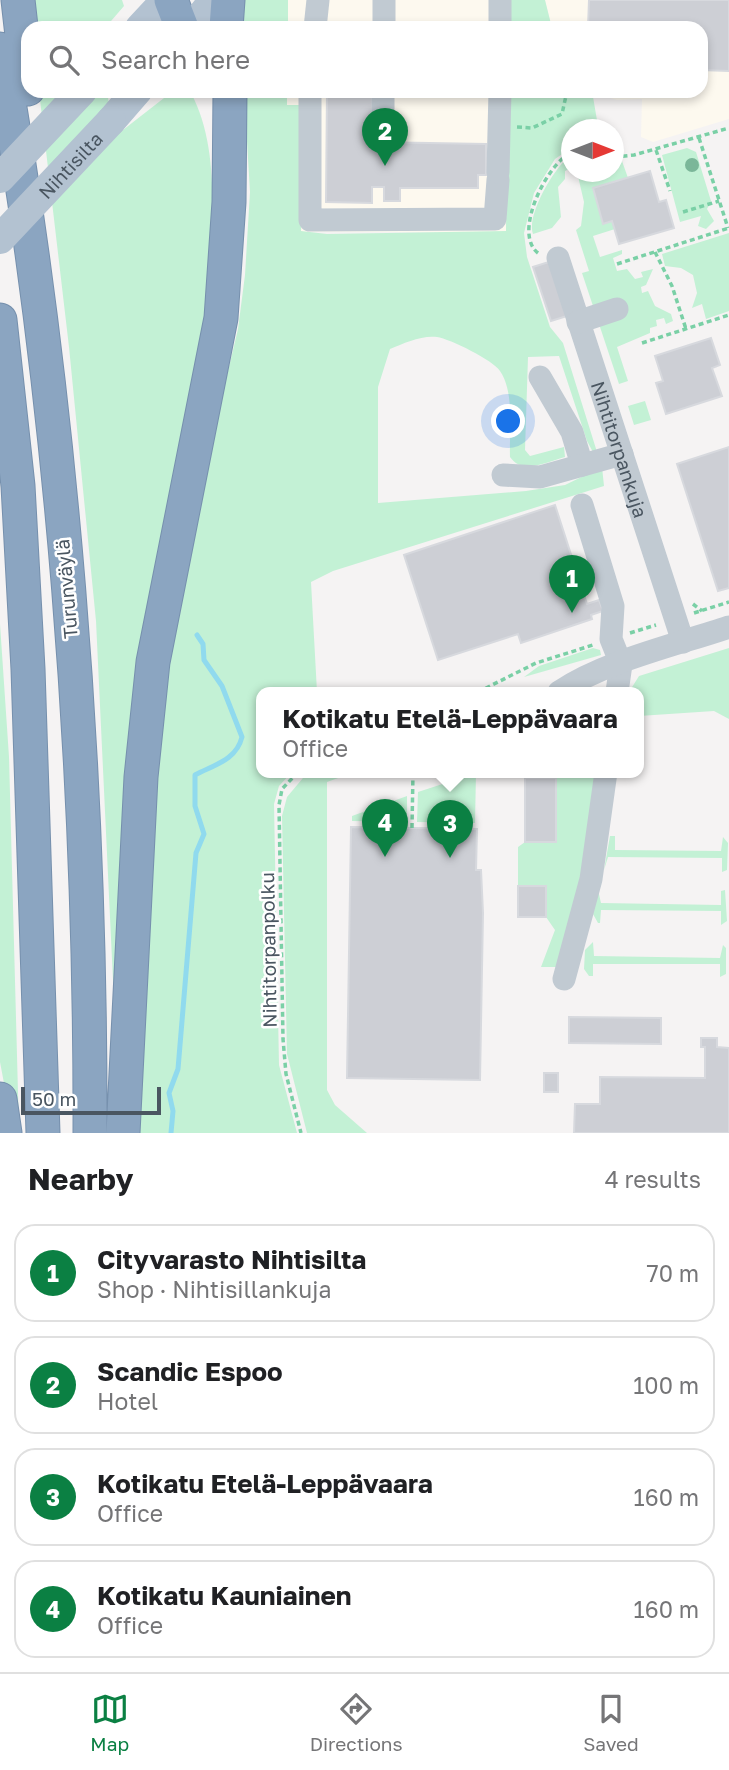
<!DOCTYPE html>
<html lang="en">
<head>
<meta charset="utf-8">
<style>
  body { margin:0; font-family:"Golos Text",sans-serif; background:#f6f6f6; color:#202124 }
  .compass { position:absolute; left:561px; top:119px; width:63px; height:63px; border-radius:50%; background:#fff; box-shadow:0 4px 10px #0003; rotate:90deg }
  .scale { position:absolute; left:21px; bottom:18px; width:140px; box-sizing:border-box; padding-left:7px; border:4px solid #4a5661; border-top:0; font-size:19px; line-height:24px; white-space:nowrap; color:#4a5661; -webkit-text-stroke:5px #fff; paint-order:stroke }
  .you { position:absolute; left:509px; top:422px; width:24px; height:24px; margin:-18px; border:5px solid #fff; border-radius:50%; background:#1a73e8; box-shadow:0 0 0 10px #1a73e833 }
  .badge { display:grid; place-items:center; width:46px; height:46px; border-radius:50%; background:#0b8043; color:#fff; font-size:23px; font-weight:700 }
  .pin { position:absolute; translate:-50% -58px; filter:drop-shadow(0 2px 4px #0008) }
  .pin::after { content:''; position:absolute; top:37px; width:24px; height:21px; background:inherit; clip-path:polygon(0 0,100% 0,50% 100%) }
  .popup { position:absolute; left:256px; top:687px; width:388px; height:91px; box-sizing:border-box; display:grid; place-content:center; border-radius:14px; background:#fff; filter:drop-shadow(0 2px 5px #0005); font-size:23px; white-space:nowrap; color:#757577 }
  .popup b { font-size:26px; color:#202124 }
  .popup::after { content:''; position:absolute; left:50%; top:100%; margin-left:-14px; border:14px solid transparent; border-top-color:#fff }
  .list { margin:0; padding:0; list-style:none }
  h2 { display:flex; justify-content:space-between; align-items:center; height:91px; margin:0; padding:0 28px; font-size:30px }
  h2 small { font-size:23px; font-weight:400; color:#757577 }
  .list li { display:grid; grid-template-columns:46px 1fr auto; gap:21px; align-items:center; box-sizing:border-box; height:98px; margin:0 14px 14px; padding:0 14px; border:2px solid #e0e0e0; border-radius:21px }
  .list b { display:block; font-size:26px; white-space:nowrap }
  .list p { margin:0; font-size:23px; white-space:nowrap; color:#757577 }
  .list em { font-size:23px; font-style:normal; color:#757577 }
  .icon { flex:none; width:38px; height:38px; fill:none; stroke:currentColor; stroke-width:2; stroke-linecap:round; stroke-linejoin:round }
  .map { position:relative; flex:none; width:729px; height:1133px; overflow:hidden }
  .search { position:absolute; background:#fff; box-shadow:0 4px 10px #0003; left:21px; right:21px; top:21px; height:77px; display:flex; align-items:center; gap:18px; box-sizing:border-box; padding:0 24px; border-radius:21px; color:#757577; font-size:26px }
  .sheet { height:539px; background:#fff }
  nav { display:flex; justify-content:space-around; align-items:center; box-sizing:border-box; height:98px; border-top:2px solid #e0e0e0; background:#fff; font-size:19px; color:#757577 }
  nav a { display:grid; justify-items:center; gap:4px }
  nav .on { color:#0b8043 }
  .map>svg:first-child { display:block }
  .commercial { fill:#fdf9ef }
  .green { fill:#c3f1d5 }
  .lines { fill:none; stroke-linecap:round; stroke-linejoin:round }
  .stream { stroke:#90daee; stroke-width:5 }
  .building { fill:#cdcfd5; stroke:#d7d9de; stroke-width:2 }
  .highway-casing { stroke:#7690ad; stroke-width:35 }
  .path { stroke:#7ad0a6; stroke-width:3.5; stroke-dasharray:5 3.5; stroke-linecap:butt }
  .minor { stroke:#c1cad2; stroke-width:23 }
  .major { stroke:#b3c2d1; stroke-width:30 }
  .highway { stroke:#8ba5c1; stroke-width:33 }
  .major-bridge { stroke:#b3c2d1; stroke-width:30 }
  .tree { fill:#7bb799 }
  .labels { text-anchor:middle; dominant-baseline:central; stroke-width:5; stroke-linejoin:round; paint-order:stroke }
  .street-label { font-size:19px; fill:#4a5661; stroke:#fff }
</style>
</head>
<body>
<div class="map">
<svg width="729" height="1133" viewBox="0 0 729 1133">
  <rect width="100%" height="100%" fill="#f5f3f3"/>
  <path class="commercial" d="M288,0H507V28H288Z
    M545,0H729V119L653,142L641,137L642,99L617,100L588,91H701V28H552Z
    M287,91H507V232H301L305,106L287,105Z"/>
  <path class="green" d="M29,0H122L124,6L105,28H32Z
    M243,0H288V28H238Z
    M507,0H545L552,28H507Z
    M39,91H107L114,137L173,91L191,93C217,142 213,204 211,259L116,1044L96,621L69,347Z
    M244,91H287V105H305L301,231L327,234L506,231L507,91H592L598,126L596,129L572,130L571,148L555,159L534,193L524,233L527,257L550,327L563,343L597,452L594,454L587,441L559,356L528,357L525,450L530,456L564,447L565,457C547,462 522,475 510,457C509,432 515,393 500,371C493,360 450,339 437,337C422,335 404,343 390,349L378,387V503L526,491L565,485L602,467L604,486L333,571L311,582L317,692H261V772H292L279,786L274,804L279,1065L297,1133H134L152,790L165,674L214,430L238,329L245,275L250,192Z
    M687,148L696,152L711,201L707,209L714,221L706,229L698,226L701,216L680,222L662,155Z
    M571,155V168L565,171V179L558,187L561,217L552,228L533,234C526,215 555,166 571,155Z
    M614,161H622L628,178L593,188L603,224L612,221L615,229L593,236L600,257L622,250V254L613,258L617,271L627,269L635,279L643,277L641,272L653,269L646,285L641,287L642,293L648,291L655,306L671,314L673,321L666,324L664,318L656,320L657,326L650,328V333L617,347L628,381L619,384L582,273L589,271L576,230L581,226L584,202L577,172H614Z
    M729,233V311L706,319L702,304L692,308L697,293L693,275L681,268L665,266L662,254Z
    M645,401L651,420L634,425L628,406Z
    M0,624L9,757L19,1130L13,1131L0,1062Z
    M593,648L600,650L601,655L524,677L539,666Z
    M729,648V719L714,711L639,716V692H629L639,676Z
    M308,772H355L327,782V1090L335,1105L367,1133H307L287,1054L282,816L287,797Z
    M518,772H596L578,894L556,967H541L555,930L546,917V886H518V847L525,842H556V778H525Z
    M476,773L475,823L417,822L418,792Z
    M407,796V822L352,821V816Z
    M610,836H615V850L721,851L723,837L728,843L727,870L722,872V858L608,857L604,870Z
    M598,890L601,903L721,905V891L725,890L727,921L721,925V911L601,910L600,923H598L593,914Z
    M593,942L594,956L720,958L723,945L726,948V974L720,977V964H593V976H589L584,969L585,950Z"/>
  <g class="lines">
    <path class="stream" d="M171,1133L173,1111L169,1093L178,1069L196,853L204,834L195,806V775C213,765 236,761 242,737L222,686L204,660L203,644L197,635"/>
  </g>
  <path class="building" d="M589,0H729V71L701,70V28H588Z
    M327,91H372V142L486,144V175H478V188H400V201H384V187H372V203L326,202Z
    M650,171L659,202L666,200L674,228L619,244L612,221L603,224L593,188Z
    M552,261L570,315L551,321L533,267Z
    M711,338L720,365L712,368L722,396L666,414L656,383L663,381L655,356Z
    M729,447V588L718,591L677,464Z
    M555,505L587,604L599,600L603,611L591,615L592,619L521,643L518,634L438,660L404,555Z
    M525,778H556V842H525Z
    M351,827L477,829L476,870H481L483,913L480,1080L347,1078Z
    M518,886H546V917H518Z
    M569,1017L661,1018V1044L569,1043Z
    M701,1038H717V1047L729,1048V1133H574L575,1104H600V1077L705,1078V1047H701Z
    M544,1073H558V1092H544Z"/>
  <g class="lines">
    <g class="highway-casing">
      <path id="highway" d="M18,0L28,89
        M171,0L182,28
        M226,28L228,0
        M0,49C62,402 91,774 90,1133
        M0,320L18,486L28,669L43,1133
        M0,1099L5,1133
        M123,1133L141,777L153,662L221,318L229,202L230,91"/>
    </g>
    <path class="path" d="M517,127L532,128L562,114L567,91
      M699,138L728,228
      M656,150L670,191
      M614,157L634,155L729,128
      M683,212L719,201
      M655,252L672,286L686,329
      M538,253C512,233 547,163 572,152
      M617,264L729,228
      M642,343L729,315
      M693,604L702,611
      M694,613L729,602
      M630,633L656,625
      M478,692L536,663L593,645
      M298,772L282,789L279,805L283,1039L286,1074L301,1133
      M412,828L413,772"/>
    <g class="minor">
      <path d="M500,0V28"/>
      <path d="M315,28L318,0"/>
      <path d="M384,28V0"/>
      <path d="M310,91V220L495,219L498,180"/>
      <path d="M383,91V112"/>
      <path d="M498,172L500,91"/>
      <path id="s1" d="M558,258L683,642"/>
      <path d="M578,322L617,309"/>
      <path d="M540,377L572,432L582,465"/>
      <path d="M503,475L540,477L622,454"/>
      <path d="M582,505L613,606L611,639L621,664L617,692"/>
      <path d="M559,692C605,661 676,645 729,627"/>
      <path d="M564,979L591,879L606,772"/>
    </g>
    <path class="major" d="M140,28L166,0
      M192,28L214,0
      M111,121L137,91"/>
    <use href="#highway" class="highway"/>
    <g class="major-bridge">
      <path d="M0,178L82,91"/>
      <path id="s2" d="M0,239L111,121"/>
    </g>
  </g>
  <circle class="tree" cx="692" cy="165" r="7"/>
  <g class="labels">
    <g class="street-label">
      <text stroke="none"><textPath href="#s2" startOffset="102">Nihtisilta</textPath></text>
      <text stroke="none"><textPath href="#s1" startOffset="201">Nihtitorpankuja</textPath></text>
      <text transform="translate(66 589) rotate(-95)">Turunväylä</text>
      <text transform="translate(268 950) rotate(-91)">Nihtitorpanpolku</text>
    </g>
  </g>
</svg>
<svg class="compass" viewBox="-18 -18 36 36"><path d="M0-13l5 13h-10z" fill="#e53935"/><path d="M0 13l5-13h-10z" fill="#757577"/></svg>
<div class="scale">50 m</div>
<div class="you"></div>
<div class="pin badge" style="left:572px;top:613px">1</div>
<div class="pin badge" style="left:385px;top:166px">2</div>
<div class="pin badge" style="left:450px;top:858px">3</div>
<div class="popup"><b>Kotikatu Etelä-Leppävaara</b>Office</div>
<div class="pin badge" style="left:385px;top:857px">4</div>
<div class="search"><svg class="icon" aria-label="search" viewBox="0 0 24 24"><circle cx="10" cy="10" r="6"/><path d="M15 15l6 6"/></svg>Search here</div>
</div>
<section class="sheet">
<h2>Nearby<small>4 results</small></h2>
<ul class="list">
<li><span class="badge">1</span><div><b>Cityvarasto Nihtisilta</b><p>Shop · Nihtisillankuja</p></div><em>70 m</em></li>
<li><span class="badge">2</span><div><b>Scandic Espoo</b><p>Hotel</p></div><em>100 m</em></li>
<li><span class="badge">3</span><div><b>Kotikatu Etelä-Leppävaara</b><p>Office</p></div><em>160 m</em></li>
<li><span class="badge">4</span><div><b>Kotikatu Kauniainen</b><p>Office</p></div><em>160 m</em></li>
</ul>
</section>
<nav>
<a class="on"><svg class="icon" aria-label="map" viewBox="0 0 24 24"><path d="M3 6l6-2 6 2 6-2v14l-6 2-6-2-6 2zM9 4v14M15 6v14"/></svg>Map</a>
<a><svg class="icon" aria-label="directions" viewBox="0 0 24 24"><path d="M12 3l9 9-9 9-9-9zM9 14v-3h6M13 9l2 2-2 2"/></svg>Directions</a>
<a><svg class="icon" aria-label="saved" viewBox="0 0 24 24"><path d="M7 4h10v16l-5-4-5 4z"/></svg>Saved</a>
</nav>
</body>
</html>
